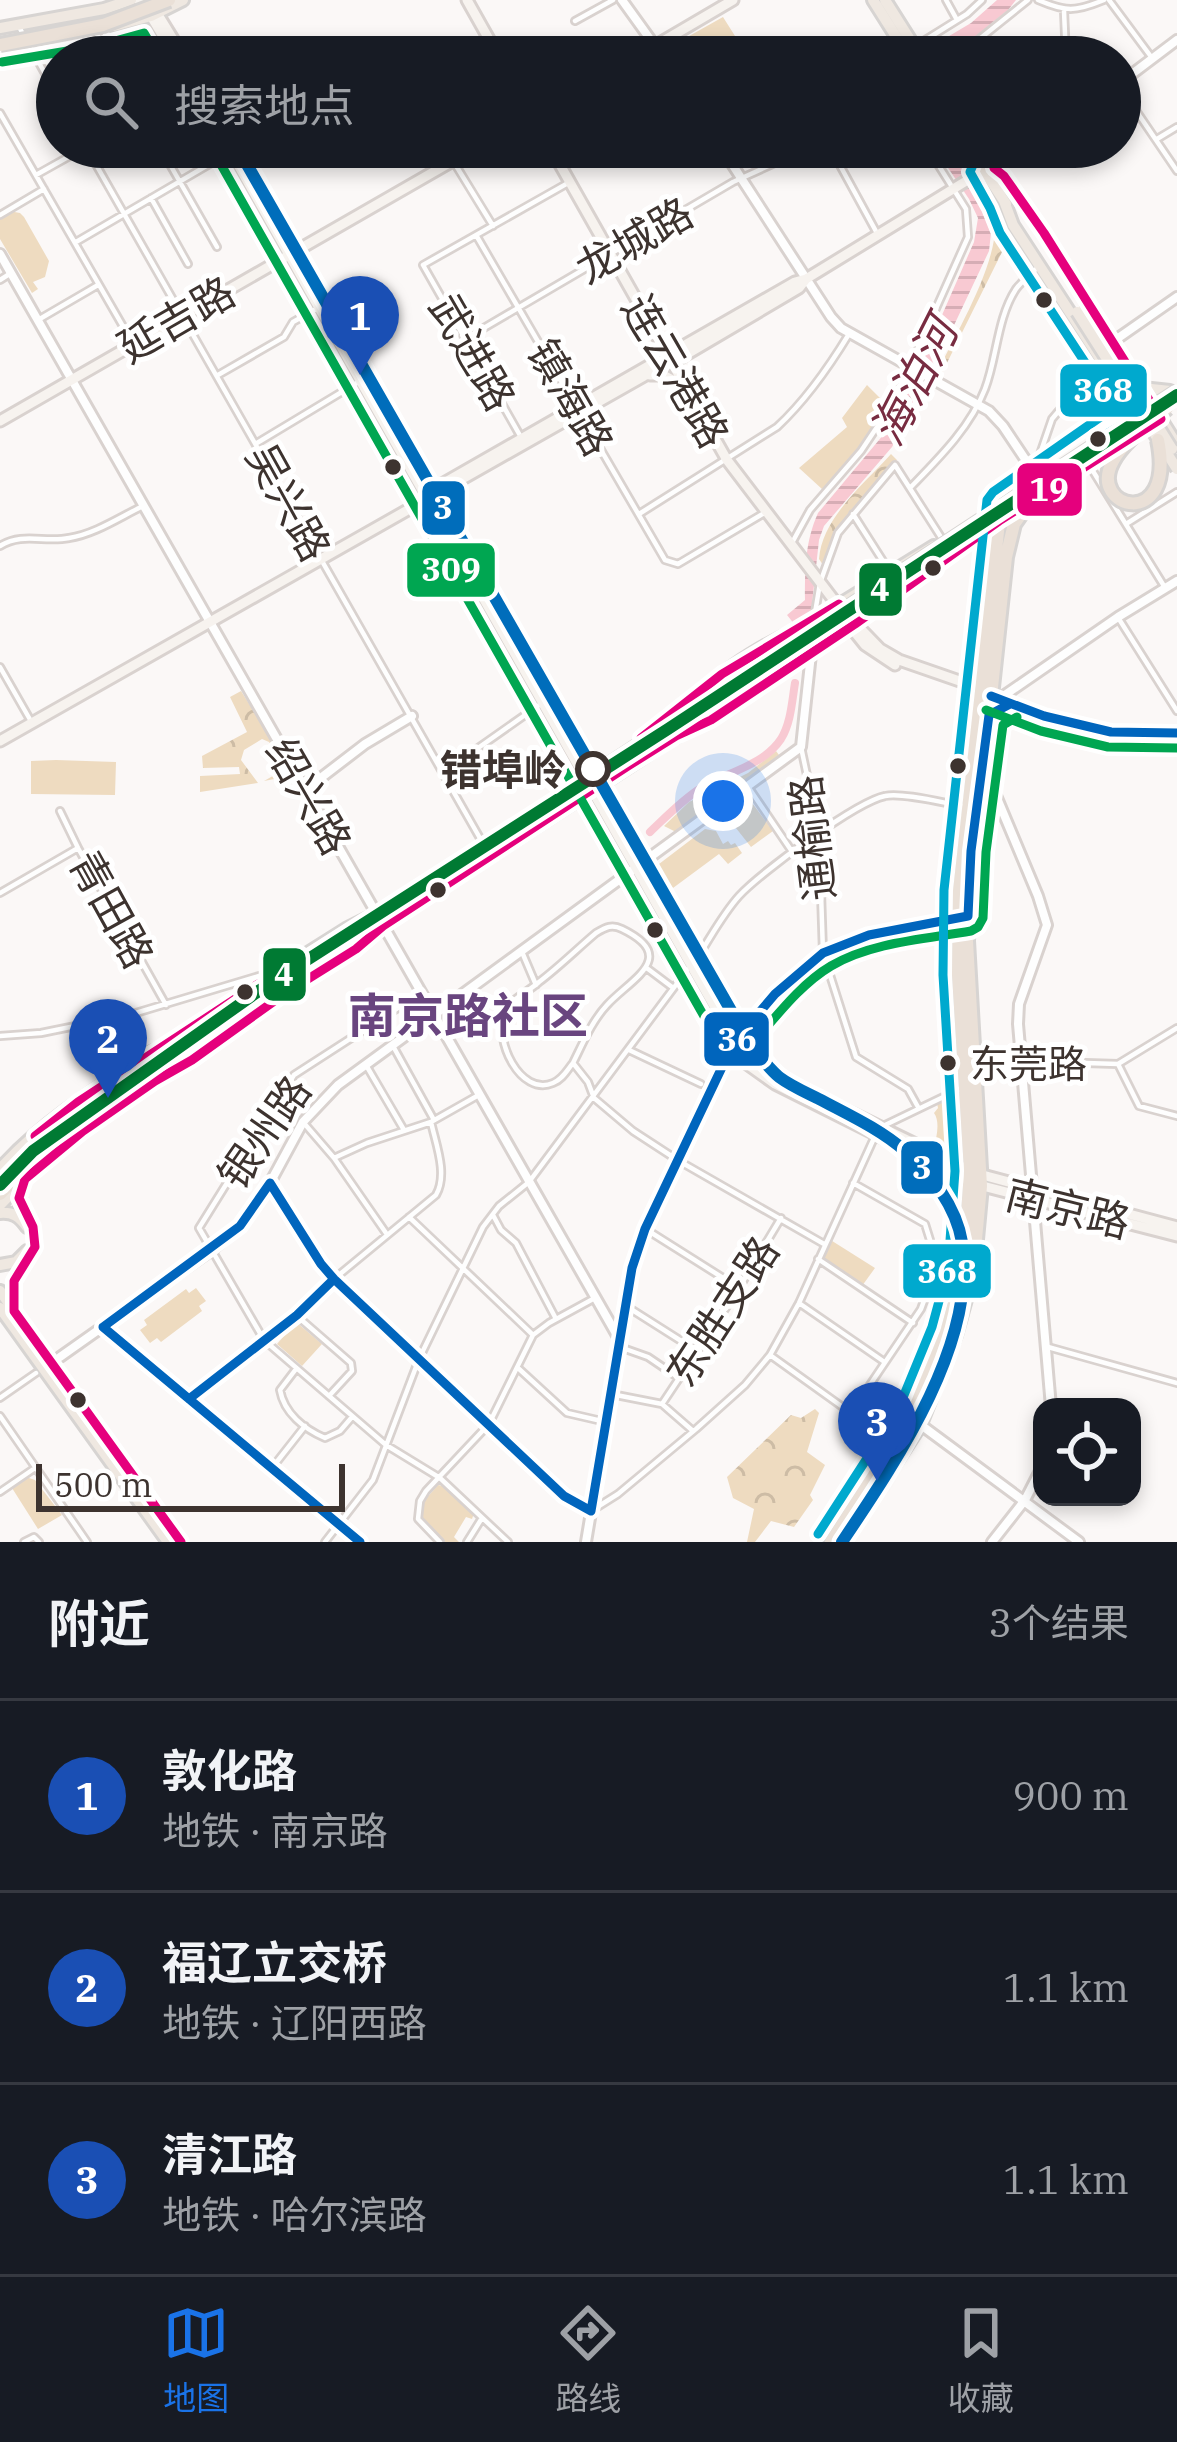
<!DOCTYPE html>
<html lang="zh">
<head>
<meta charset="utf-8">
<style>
  body { margin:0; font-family:"IBM Plex Serif","Noto Sans SC",serif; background:#242831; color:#f1f3f6 }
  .controls { position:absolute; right:36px; bottom:36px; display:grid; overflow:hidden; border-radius:24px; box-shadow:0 6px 18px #0003 }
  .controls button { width:108px; height:108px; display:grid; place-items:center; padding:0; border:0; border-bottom:3px solid #363941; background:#171b24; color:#f1f3f6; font:60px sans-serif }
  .scale { position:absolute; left:36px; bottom:30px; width:309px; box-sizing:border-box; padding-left:12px; border:6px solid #3d332f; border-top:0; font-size:33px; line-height:42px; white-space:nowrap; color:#3d332f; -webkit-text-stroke:9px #fff; paint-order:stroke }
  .you { position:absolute; left:723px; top:801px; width:42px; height:42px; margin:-30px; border:9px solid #fff; border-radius:50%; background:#1a73e8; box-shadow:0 0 0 18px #1a73e833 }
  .badge { display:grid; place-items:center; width:78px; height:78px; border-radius:50%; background:#1a73e8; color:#fff; font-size:39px; font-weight:700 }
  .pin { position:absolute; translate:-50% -99px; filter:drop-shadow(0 3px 6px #0008) }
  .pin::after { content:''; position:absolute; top:63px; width:42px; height:36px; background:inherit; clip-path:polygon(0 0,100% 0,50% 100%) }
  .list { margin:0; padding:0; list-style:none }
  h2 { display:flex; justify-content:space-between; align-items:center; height:156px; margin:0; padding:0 48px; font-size:51px }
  h2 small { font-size:39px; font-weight:400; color:#9ea1a6 }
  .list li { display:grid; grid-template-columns:78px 1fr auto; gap:36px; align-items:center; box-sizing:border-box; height:192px; padding:0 48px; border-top:3px solid #363941 }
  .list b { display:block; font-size:45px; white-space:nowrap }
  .list p { margin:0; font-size:39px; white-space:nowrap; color:#9ea1a6 }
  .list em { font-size:39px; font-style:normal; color:#9ea1a6 }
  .icon { flex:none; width:66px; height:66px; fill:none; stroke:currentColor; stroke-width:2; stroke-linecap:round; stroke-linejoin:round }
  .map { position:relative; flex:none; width:1177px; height:1542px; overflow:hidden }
  .search { position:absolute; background:#171b24; box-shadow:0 6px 18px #0003; left:36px; right:36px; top:36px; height:132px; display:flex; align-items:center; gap:30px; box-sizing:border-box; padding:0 42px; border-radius:66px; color:#9ea1a6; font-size:45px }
  .sheet { height:732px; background:#171b24 }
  nav { display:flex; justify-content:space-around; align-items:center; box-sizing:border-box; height:168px; border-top:3px solid #363941; background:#171b24; font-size:33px; color:#9ea1a6 }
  nav a { display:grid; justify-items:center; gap:6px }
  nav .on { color:#1a73e8 }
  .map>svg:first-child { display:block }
  .forest { fill:url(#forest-crowns) }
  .park { fill:#eedbc0 }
  .water { fill:url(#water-rules) }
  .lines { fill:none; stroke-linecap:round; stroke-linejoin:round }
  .river { stroke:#f8c9d2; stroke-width:8 }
  .minor-casing { stroke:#d9d2cf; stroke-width:10 }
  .tertiary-casing { stroke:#d9d2cf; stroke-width:14 }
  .secondary-casing { stroke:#d9d2cf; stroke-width:15 }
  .primary-casing { stroke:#d7d4d2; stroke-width:16 }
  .trunk-casing { stroke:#d7d4d2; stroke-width:18 }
  .minor { stroke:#fefefe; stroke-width:4.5 }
  .tertiary { stroke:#fefefe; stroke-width:8 }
  .secondary { stroke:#f7f3ef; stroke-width:9 }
  .primary { stroke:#efe8e1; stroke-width:10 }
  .trunk { stroke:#eae0d7; stroke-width:12 }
  .primary-bridge-casing { stroke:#d7d4d2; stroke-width:16; stroke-linecap:butt }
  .trunk-bridge-casing { stroke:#d7d4d2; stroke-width:18; stroke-linecap:butt }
  .primary-bridge { stroke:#efe8e1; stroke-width:10 }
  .trunk-bridge { stroke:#eae0d7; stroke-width:12 }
  .bus-1-casing { stroke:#fff; stroke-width:18 }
  .bus-2-casing { stroke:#fff; stroke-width:18 }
  .bus-3-casing { stroke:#fff; stroke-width:18 }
  .bus-4-casing { stroke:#fff; stroke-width:18 }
  .bus-1 { stroke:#e5007d; stroke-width:9 }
  .bus-2 { stroke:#0065bd; stroke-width:9 }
  .bus-3 { stroke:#00a651; stroke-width:9 }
  .bus-4 { stroke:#00a9ce; stroke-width:9 }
  .metro-1-casing { stroke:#fff; stroke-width:21 }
  .metro-2-casing { stroke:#fff; stroke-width:21 }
  .metro-1 { stroke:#006dbb; stroke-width:12 }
  .metro-2 { stroke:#007a33; stroke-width:12 }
  .bus-dot { fill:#3d332f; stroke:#fff; stroke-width:4.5 }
  .stop-dot { fill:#fff; stroke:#3d332f; stroke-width:6 }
  .labels { text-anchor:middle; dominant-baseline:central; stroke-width:10; stroke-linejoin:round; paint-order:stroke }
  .bus-label { font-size:39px; fill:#3d332f; stroke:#fff; text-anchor:start }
  .street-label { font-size:42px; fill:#3d332f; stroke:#fff }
  .stop-label { font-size:42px; font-weight:bold; fill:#3d332f; stroke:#fff; text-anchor:end }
  .water-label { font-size:45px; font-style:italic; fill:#782c41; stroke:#fff }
  .quarter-label { font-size:48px; font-weight:bold; fill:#69457f; stroke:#fff }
  .line-badge { stroke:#fff; stroke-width:4.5 }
  .badge-label { font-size:33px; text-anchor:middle; font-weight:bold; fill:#fff }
</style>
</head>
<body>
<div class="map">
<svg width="1177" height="1542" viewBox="0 0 1177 1542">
  <defs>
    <pattern id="forest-crowns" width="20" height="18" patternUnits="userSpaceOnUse" patternTransform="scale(3)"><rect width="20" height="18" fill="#eedbc0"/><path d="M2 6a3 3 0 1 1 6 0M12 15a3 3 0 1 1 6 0" fill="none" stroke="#cdbca5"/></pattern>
    <pattern id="water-rules" width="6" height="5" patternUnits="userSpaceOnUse" patternTransform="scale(3)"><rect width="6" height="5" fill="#f8c9d2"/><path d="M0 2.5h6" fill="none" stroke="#d6adb5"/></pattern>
  </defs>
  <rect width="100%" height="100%" fill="#fbf8f7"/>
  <path class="forest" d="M1000,213L1010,231L1006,244L940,377L936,375C956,332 1001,261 995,214Z
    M891,454L897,460L835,533L823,565L819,559C822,518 864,484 891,454Z
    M241,691L274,743L290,776L264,781L285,769L269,742L262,739L244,750L241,760L258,783L200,792V776L240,774L239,767L203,768L202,756L247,732L230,697Z
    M815,1409L819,1413L807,1452L825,1465L810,1495L813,1500L794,1527L771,1521L755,1542H747L754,1509L733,1498L727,1477L791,1415L801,1418Z"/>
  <path class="park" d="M723,17L735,36L772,40L781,57H671L666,49Z
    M9,211L20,213L24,217L49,261L45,277L33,282L38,289L32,293L0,239V216Z
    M867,385L881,399L874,410L876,418H880L858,451L822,489L799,468L847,427L842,418Z
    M776,751L779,755L680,831H674L664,826L689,802L748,773Z
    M56,760L116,762L115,795L31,794V761Z
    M747,796L773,831L751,847L724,813Z
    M705,829L716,831L723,844L728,841L731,845L735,843L742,853L728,864L719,854L673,888L661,877L659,864Z
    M952,1097L954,1099C955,1110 951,1123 952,1132C952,1143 959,1144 955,1156H948L930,1146H934C937,1137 940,1121 934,1113L938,1108L937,1103Z
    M829,1239L875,1268L862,1286L821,1257Z
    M196,1288L206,1301L199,1306L202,1311L161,1342L157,1338L150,1343L140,1330L147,1325L144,1320L186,1289L189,1293Z
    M296,1322L322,1344L302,1366L277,1344Z
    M26,1477L35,1480L62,1515L38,1529L12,1488Z
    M438,1485L444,1486L474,1513L472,1519L466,1517L454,1537L459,1542H445L427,1526L419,1511L423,1502Z"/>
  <path class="water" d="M997,0H1016L1008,10L950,57H922L929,48L971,23Z
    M934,147H950L987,203L992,224L989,251L924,389L892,447L824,526L819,540L811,613L795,625L787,615L805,600C805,569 805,542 818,513L889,428L907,395L974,242L978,218L969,199Z"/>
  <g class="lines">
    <path class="river" d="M650,832C666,817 682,800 701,788C727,772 763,766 781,739C791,723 792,701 795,683"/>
    <g class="minor-casing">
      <path id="minor" d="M946,0L957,20
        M1038,0C1066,12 1075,12 1104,0
        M1109,0L1152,58
        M1064,11L1066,57
        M575,21L613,0
        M18,25L57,95
        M95,31L110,57
        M914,47L967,14L982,0
        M957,57L1028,0
        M1120,87L1177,171
        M0,113L132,342
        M1157,139L1177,127
        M86,147L485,847
        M160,147L217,247
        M194,147L201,159
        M830,147L878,235
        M455,164L493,226
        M36,175L86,147
        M151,198L188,264
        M0,215L44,189
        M476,235L665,560L678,564L766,512
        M76,242L232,151
        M0,280L11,273
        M38,320L98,285
        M465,339L733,182L810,147
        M218,375L284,337L293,322L316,309
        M522,439L423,265L568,183
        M257,443L360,381
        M1088,463L1164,586
        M1029,486L1052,419L1099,363
        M910,488C938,459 970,428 985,389C997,358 997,318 1016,289C1021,282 1030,275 1036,269
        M639,514L777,427C805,401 829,367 849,334
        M853,514L888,569
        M1126,524L1177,492
        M793,541L810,510L861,451L895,400L968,237L966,209L927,147
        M0,546C22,532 45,543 69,538C95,534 120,517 143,506
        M810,617L815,613L820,583L838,533L895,465L944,542
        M1119,619L1177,711
        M0,667L32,723
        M801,747L819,832L823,953L856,1057L908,1089L918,1107
        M444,772L542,703
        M749,788L793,853
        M60,811L78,848L166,1005
        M0,893L78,848
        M522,952L536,985
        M697,958C711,937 722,915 739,896C760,873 856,802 885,796C902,792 948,804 968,807
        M648,969L672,987
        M421,993L294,1075L199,1228L264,1340L386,1445L440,1478L508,1542
        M0,1036L41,1033L129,1015L259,976L262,981
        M393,1046L434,1120
        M629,1050L701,1084
        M573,1063C583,1043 592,1021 607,1005C631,979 680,957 622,929C612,924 606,927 596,933C577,949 559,967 539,982C527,993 512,997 505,1013C493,1039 520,1097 553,1083C563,1079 567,1070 573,1063L588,1082L594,1098L633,1131L679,1161L824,1244
        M1118,1064L1139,1106L1177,1116
        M1118,1064L1177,1028
        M366,1065L404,1130
        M978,1081L1021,1061L1118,1064
        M303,1122L334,1158L386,1233
        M881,1127L962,1088
        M334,1158L367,1143L431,1122L477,1096
        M271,1184L321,1264L334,1279L564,1496L591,1511L618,1494L696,1429L745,1385L770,1355L799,1303L875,1136
        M493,1215L501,1230L516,1243L555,1317
        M409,1217L533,1335
        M647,1230L739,1288
        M818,1259L913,1323
        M799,1303L883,1361
        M626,1306L697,1351
        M297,1316L351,1363L352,1371L329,1396
        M103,1327L360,1542
        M617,1346L648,1357L679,1378
        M1048,1347L1177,1383
        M770,1355L851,1413L921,1309L929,1287L930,1240L925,1224L853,1183
        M518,1368L567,1413L606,1422
        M296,1369L280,1390C284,1413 304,1429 325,1438L340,1431L352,1417
        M611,1394L662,1404L693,1431
        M0,1398L36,1373
        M189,1399L297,1315L334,1279L436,1195C448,1174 436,1145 431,1122
        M662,1404L739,1288L781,1218
        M0,1416L87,1542
        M272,1468L305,1426
        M0,1492L35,1468
        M24,1542L34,1537L39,1542
        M325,1542L373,1480L419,1359L483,1227L499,1206L529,1182L690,966
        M440,1542L418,1519L420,1501L426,1491L489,1424L533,1335L549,1323L593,1299
        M467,1542L482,1518"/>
    </g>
    <g class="tertiary-casing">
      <path id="tertiary" d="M622,0L663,57
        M1120,83L1177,40
        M721,147L831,317L841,328L989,411L1003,426L1033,471
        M994,168L1027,147
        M0,254L618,1337
        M1111,343L1177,297
        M999,699L1118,617L1177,581
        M984,767L1038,896L1047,925L1019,1004L1018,1024L1051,1407
        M305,790L365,744L412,716
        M60,1357L213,1249L240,1226L270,1183L303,1122L338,1085L801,747L811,654
        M921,1425L1079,1542
        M586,1542L632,1268L645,1229L734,1042L775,994L823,953L849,941L869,935L960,918
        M992,1542L1025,1500L1042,1467"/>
    </g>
    <g class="secondary-casing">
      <path id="secondary" d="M138,0L151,16L175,57
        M149,0L184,57
        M467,0L499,57
        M636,57L733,0
        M228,147L747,1064L775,1084L975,1184L1177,1236
        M236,147L532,671L760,1065L780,1078L975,1173L1177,1227
        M550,147L727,460L839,607
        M650,375H663L684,386
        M0,421L477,147
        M429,495L430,491L795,282L806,279L976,175L989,170
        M851,619L880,649L899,660L971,685L1010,704L1044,716L1111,732L1177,733
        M845,620L865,645L895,665
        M0,741L644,376L672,363L799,288L806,279"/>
    </g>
    <g class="primary-casing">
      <path id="primary" d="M873,0L909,57
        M885,0L921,57
        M114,26L151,16L183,0
        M0,28L104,9L131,0
        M969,147L1006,204
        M980,147L995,169
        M994,168L1004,176L1044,233L1177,445
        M1004,201L1013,225L1112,377
        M1142,388L1170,391
        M1123,422L1127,411L1126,397
        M895,595L999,521L1128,438
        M644,736C692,698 740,653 798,630L934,546
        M230,1002L346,929L368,918
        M0,1169C43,1121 100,1086 154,1051
        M0,1205L25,1179L83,1131L155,1081L192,1060L284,994L356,949L383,926L678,735
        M0,1213C13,1212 19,1216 27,1227
        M0,1265L16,1262L27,1251
        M0,1291L181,1542
        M0,1308L168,1542
        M14,1308V1281L35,1247L33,1227L20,1203L22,1187"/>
    </g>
    <g class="trunk-casing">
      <path id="trunk" d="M978,535L991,542L997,553
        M668,717L685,708
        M676,736L718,708
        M147,1055C189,1038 224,1008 265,989
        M0,1180C45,1126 117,1085 175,1047
        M0,1194L41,1153L81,1121L284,986
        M831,1542L910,1419L946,1332L963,1271L970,1171L958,974L959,890L1001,504
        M843,1542L920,1424L955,1335L973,1271L981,1186L967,941L971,851L989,715L1006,557L1014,524L1031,500"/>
    </g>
    <use href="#minor" class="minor"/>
    <use href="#tertiary" class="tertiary"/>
    <use href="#secondary" class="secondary"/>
    <use href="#primary" class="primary"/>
    <use href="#trunk" class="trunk"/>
    <g class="primary-bridge-casing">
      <path id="primary-bridge" d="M1084,308L1172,449
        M1077,312L1177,469"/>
    </g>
    <g class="trunk-bridge-casing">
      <path id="trunk-bridge" d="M0,45L103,25L169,0
        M1158,440C1177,533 1086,509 1113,461C1124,440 1149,424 1167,408
        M718,708L876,605L905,580
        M280,981L1177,392"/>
    </g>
    <use href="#primary-bridge" class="primary-bridge"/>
    <use href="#trunk-bridge" class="trunk-bridge"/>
    <g class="bus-1-casing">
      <path id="bus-1" d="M641,738L722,674L839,604
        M35,1136L78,1102L258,984
        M181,1542L14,1311V1281L35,1247L33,1227L19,1198L25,1179L83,1131L155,1081L192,1060L284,994L356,949L383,926L628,766L676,736L711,720L855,624L999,521L1161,419L1044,233L1004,176L994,168"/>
    </g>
    <g class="bus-2-casing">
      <path id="bus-2" d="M991,696L1044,716L1111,732L1177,733
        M189,1399L297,1315L334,1279
        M591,1511L632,1268L645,1229L734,1042L775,994L823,953L869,935L968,916L971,851L989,715L1010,704
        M360,1542L103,1327L240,1226L270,1183L321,1264L334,1279L564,1496L591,1511"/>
    </g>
    <g class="bus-3-casing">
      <path id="bus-3" d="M2,62L97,46L144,33L158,57
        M215,154L726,1055L734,1057L743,1054C770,1025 797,986 831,966C872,942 926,939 971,931L978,927L983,918L986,852L1003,725L1017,717
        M986,710L1041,731L1108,747L1177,748"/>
    </g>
    <g class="bus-4-casing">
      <path id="bus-4" d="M1098,439L1140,414L1115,375
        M818,1534L897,1412L932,1327L948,1268L955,1171L943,975L944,890L987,500L993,492L1112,409L1111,402L1000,233L990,208L970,172L975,160L997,147"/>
    </g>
    <use href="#bus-1" class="bus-1"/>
    <use href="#bus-2" class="bus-2"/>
    <use href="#bus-3" class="bus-3"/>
    <use href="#bus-4" class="bus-4"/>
    <g class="metro-1-casing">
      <path id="metro-1" d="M237,147L749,1042C758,1054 767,1067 779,1077C791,1086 805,1092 819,1099C847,1114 880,1129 905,1151C931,1174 956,1206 962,1242C978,1342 895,1463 842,1542"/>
    </g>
    <g class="metro-2-casing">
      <path id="metro-2" d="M0,1185L33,1151L260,990L668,729L1177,395"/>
    </g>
    <use href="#metro-1" class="metro-1"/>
    <use href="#metro-2" class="metro-2"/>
  </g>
  <g class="bus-dot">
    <circle cx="1044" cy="300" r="10"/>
    <circle cx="1098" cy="439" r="10"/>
    <circle cx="393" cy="467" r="10"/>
    <circle cx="933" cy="568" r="10"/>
    <circle cx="958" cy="766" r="10"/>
    <circle cx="438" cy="890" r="10"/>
    <circle cx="655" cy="930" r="10"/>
    <circle cx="245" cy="992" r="10"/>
    <circle cx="948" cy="1063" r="10"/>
    <circle cx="78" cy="1400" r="10"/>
  </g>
  <circle class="stop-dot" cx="593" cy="769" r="15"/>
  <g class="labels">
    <g class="bus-label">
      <text x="970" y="1063">东莞路</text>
    </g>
    <g class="street-label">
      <text transform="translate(634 240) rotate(-30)">龙城路</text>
      <text transform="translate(176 319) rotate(-30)">延吉路</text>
      <text transform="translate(473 352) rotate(60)">武进路</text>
      <text transform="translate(676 371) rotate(60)">连云港路</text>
      <text transform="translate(571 397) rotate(60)">镇海路</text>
      <text transform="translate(289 502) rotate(61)">吴兴路</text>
      <text transform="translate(309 796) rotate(60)">绍兴路</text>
      <text transform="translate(812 838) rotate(-97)">通榆路</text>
      <text transform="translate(112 909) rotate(61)">青田路</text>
      <text transform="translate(264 1132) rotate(-55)">银州路</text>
      <text transform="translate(1068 1208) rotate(14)">南京路</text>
      <text transform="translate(722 1311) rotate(-57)">东胜支路</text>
    </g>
    <g class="stop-label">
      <text x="566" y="769">错埠岭</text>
    </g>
    <g class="water-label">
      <text transform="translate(913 381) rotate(-63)">海泊河</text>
    </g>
    <g class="quarter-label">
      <text x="468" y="1015">南京路社区</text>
    </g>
  </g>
  <g class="line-badge">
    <rect x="1058" y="362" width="91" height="57" rx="12" fill="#00a9ce"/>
    <rect x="1015" y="461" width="69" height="57" rx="12" fill="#e5007d"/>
    <rect x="420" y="479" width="47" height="58" rx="12" fill="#006dbb"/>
    <rect x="405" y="541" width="92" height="58" rx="12" fill="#00a651"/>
    <rect x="857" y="561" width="47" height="57" rx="12" fill="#007a33"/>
    <rect x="261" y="946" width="47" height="57" rx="12" fill="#007a33"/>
    <rect x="702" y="1010" width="69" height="58" rx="12" fill="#0065bd"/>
    <rect x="899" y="1139" width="46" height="57" rx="12" fill="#006dbb"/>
    <rect x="901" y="1242" width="92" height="58" rx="12" fill="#00a9ce"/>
  </g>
  <g class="badge-label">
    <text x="1103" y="402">368</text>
    <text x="1049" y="501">19</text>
    <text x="443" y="519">3</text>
    <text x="451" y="581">309</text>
    <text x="880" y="601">4</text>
    <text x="284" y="986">4</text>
    <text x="737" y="1051">36</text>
    <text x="922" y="1179">3</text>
    <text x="947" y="1283">368</text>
  </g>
</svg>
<div class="controls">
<button><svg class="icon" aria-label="locate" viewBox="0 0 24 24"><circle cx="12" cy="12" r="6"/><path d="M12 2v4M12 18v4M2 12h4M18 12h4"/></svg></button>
</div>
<div class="scale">500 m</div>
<div class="you"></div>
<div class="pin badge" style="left:360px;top:375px;background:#1a4fb4">1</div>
<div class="pin badge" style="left:108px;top:1098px;background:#1a4fb4">2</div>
<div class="pin badge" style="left:877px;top:1481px;background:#1a4fb4">3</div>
<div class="search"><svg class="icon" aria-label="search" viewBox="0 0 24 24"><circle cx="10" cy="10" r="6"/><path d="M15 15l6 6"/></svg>搜索地点</div>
</div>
<section class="sheet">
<h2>附近<small>3个结果</small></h2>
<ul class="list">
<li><span class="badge" style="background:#1a4fb4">1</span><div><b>敦化路</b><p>地铁 · 南京路</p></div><em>900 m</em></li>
<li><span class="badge" style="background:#1a4fb4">2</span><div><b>福辽立交桥</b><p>地铁 · 辽阳西路</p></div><em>1.1 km</em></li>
<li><span class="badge" style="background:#1a4fb4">3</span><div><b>清江路</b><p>地铁 · 哈尔滨路</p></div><em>1.1 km</em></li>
</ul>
</section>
<nav>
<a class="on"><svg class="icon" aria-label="map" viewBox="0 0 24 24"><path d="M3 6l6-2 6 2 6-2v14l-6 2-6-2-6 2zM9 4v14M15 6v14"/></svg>地图</a>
<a><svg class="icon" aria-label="directions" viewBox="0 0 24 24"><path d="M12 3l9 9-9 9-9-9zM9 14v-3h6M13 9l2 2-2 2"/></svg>路线</a>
<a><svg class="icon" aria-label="saved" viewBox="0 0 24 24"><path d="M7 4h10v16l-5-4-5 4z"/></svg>收藏</a>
</nav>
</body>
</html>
